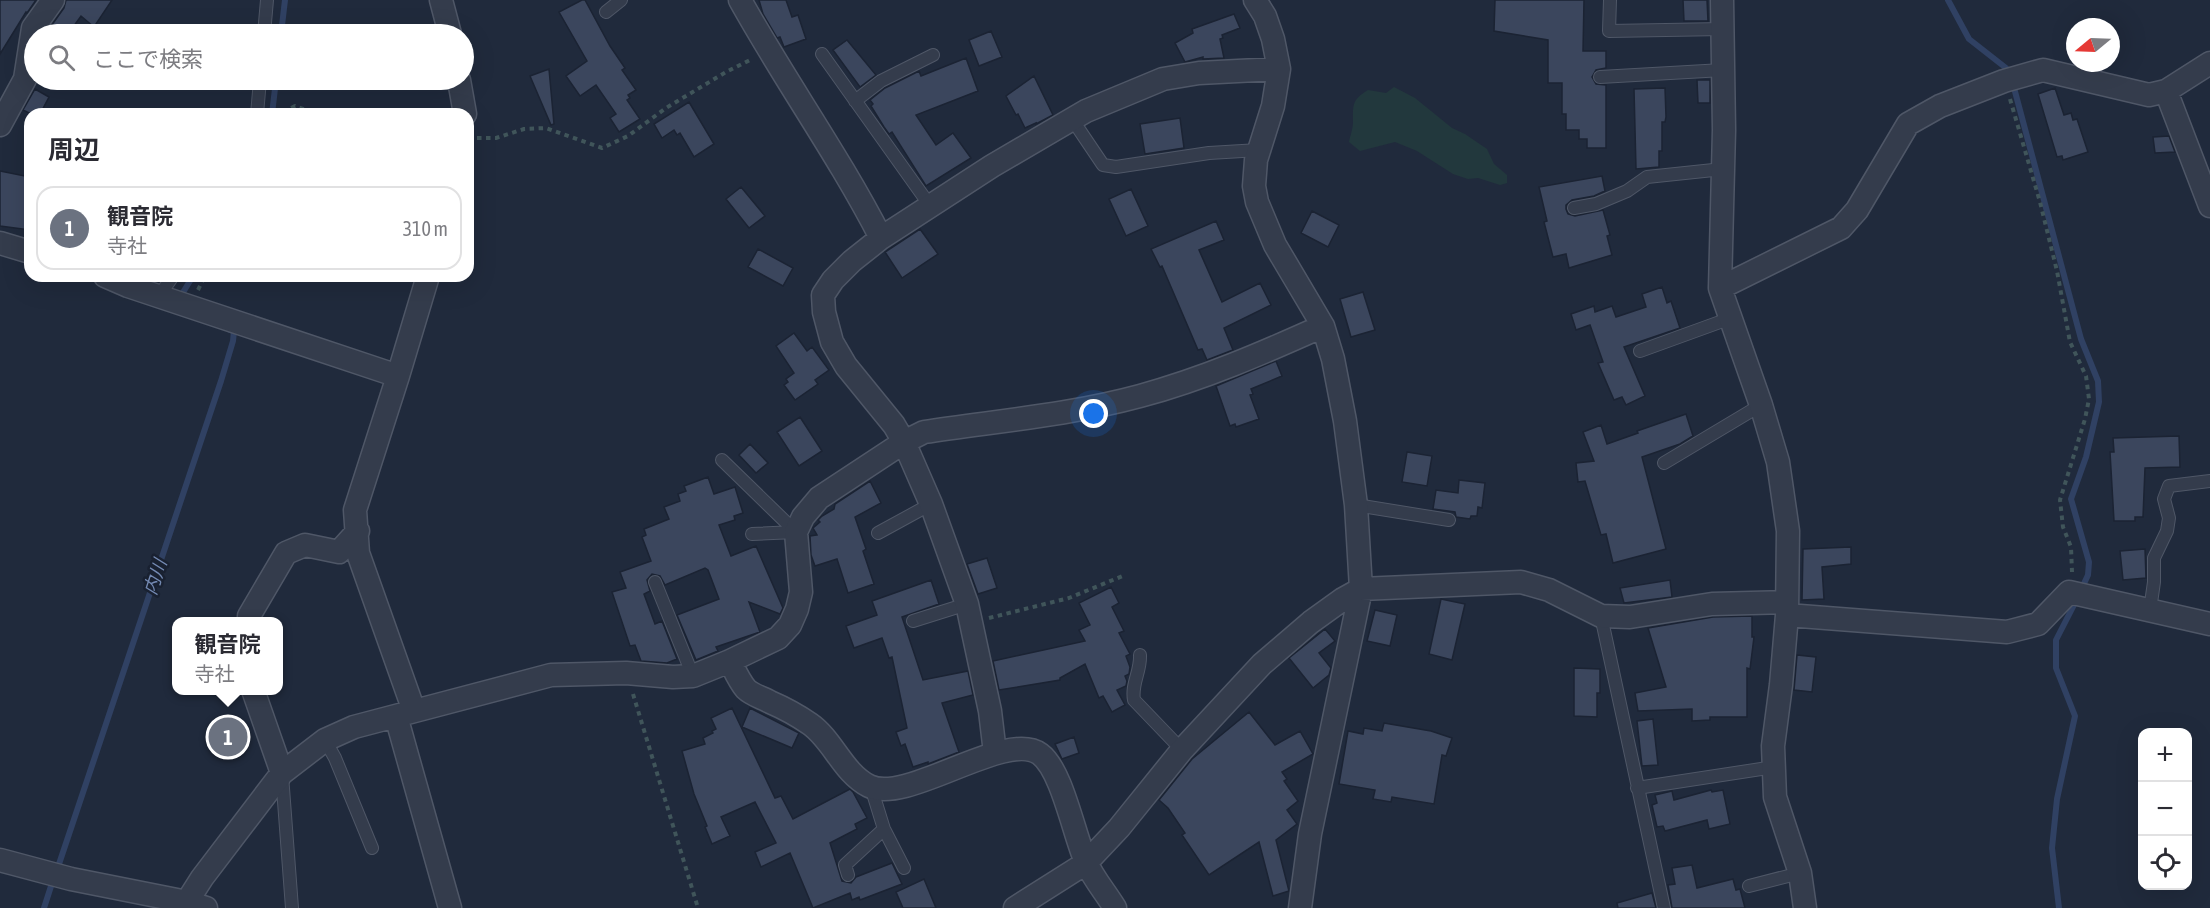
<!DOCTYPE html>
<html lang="ja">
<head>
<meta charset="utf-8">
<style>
  body { margin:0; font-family:"Asap Condensed","Noto Sans JP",sans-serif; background:#f2f2f3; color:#2b2b33 }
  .controls { position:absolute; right:18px; bottom:18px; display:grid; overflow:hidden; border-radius:12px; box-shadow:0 6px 24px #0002 }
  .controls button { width:54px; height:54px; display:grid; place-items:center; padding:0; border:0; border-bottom:2px solid #e1e1e2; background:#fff; color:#2b2b33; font:30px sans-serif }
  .compass { position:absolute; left:2066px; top:18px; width:54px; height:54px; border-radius:50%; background:#fff; box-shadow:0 6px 24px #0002; rotate:251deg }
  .you { position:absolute; left:1094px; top:414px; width:21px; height:21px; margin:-15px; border:4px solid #fff; border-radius:50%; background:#1a73e8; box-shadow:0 0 0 9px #1a73e833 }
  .badge { display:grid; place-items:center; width:39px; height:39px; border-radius:50%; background:#50628f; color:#fff; font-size:20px; font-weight:700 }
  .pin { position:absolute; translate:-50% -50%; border:3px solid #fff; box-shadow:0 2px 6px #0006 }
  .popup { position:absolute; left:172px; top:617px; width:111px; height:78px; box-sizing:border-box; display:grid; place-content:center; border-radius:12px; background:#fff; filter:drop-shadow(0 2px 4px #0005); font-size:20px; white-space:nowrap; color:#7c7c81 }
  .popup b { font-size:22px; color:#2b2b33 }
  .popup::after { content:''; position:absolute; left:50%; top:100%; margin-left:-12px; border:12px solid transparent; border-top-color:#fff }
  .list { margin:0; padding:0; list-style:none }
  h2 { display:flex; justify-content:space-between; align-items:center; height:78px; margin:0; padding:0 24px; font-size:26px }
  h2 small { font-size:20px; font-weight:400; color:#7c7c81 }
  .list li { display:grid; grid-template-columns:39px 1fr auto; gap:18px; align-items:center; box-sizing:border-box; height:84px; margin:0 12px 12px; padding:0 12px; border:2px solid #e1e1e2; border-radius:18px }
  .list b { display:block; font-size:22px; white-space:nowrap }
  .list p { margin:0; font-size:20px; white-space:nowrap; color:#7c7c81 }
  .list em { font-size:20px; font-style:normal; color:#7c7c81 }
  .icon { flex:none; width:33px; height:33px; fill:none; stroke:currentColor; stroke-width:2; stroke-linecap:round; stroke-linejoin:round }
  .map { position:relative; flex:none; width:2210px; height:908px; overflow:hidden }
  .search { position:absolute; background:#fff; box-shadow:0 6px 24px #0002; left:24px; top:24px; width:450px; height:66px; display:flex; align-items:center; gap:15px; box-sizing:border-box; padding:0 21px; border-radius:33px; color:#7c7c81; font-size:22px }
  .panel { position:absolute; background:#fff; box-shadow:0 6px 24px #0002; left:24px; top:108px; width:450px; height:174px; border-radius:18px }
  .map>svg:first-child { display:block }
  .green { fill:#22383d }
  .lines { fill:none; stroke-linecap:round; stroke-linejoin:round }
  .stream { stroke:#304163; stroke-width:6 }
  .building { fill:#3b465d; stroke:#1b2333; stroke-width:1.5 }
  .service-casing { stroke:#4f5767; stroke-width:14 }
  .minor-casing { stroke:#4f5767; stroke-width:25 }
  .path { stroke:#40555a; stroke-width:4; stroke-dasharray:4.5 4.5; stroke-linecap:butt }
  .service { stroke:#343c4c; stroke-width:12 }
  .minor { stroke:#343c4c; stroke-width:22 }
  .labels { text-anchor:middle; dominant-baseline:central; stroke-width:5; stroke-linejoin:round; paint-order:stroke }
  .water-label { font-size:18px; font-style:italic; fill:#748ab3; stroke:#192131 }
</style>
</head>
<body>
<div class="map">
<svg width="2210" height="908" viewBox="0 0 2210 908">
  <rect width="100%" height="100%" fill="#202a3c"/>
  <path class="green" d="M1394,87L1415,98L1452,128L1465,134L1487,149L1494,164L1507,175V183L1500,185L1478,178L1468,179L1453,174L1417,151L1395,142L1360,151L1349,142C1350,136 1353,129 1353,122C1353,104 1352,100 1368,90L1386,93Z"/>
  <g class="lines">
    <path class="stream" d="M1948,0L1969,39L2006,68L2009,75
      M281,34L285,0
      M2013,84L2081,339L2098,381L2099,402L2086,457L2071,499L2089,562L2088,575L2081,590
      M272,114L276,80
      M183,298L182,294L193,276
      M57,870L221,381L233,341L234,331L230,330
      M44,908L53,880
      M2059,908L2052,848L2057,799L2075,716L2056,668V640L2077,599"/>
  </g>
  <path class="building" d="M0,0H36L27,13L26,12L0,54Z
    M66,0H112L94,27L81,16L71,30L68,28L63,34H55L49,29L64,8Z
    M582,0H585L610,46L625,68L622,70L636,90L628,95L630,98L627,100L640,119L619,132L610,118L616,114L596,85L580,96L566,76L587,61L559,12Z
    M759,0H786L792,17L798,15L806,39L784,47L780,37L777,38L763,14Z
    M1495,0H1584L1583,51H1606V68L1596,70L1592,77L1596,84L1606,85V148H1587V139H1579V130H1566V114H1562V83H1548V40L1494,31Z
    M1683,0H1707L1708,21H1684Z
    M1234,14L1240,28L1222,35L1223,38L1220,39L1224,58L1203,59V57L1185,62L1175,43L1193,33L1192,29Z
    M991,31L1002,57L979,66L969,40Z
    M847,40L876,75L860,87L833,50Z
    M966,58L978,91L916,115L936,145L953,133L971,158L926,186L892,132L889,134L884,127L871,106L873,104L870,100L885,88L919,71L921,76Z
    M549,69L554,124L551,125L530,76Z
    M1034,76L1053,115L1036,124V123L1025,128L1018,114L1016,115L1006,96Z
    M1697,80H1710V103H1698Z
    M1665,88L1666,117L1665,122H1662V151H1659V167L1636,169L1634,89Z
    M2055,88L2064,115L2071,113L2073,120L2077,119L2088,152L2063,160L2062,156L2057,157L2038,94Z
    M35,89L49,97L40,114H31L23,110Z
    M689,102L714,144L694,157L680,133L677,135L674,130L662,138L654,124Z
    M1180,118L1184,148L1145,154L1140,124Z
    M2169,136L2175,152L2155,153L2153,137Z
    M0,171L30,177V230L0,226Z
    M1602,176L1605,191L1594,196L1572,200L1566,205V209L1568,214L1575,216L1603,210L1610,235L1607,236L1612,255L1569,268L1566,254L1553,257L1544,222L1547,221L1539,187Z
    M741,187L765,216L749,228L726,199Z
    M1131,189L1148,226L1126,236L1109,199Z
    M1312,211L1339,225L1328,247L1301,233Z
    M1216,221L1224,240L1199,250L1222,302L1260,283L1271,305L1224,328L1233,350L1207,360L1202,349L1198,350L1162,266L1160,267L1151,249Z
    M920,229L938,254L902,278L885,252Z
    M758,249L793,268L783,286L748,267Z
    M1662,287L1667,303L1671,301L1680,328L1624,347L1645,396L1626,405L1622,397L1614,400L1598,363L1603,362L1590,325L1576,330L1571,314L1594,306L1595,312L1612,306L1616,317L1646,307L1642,294Z
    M1363,292L1375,330L1351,337L1340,299Z
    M794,333L807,351L812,347L829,370L815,380L818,384L795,400L784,385L788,382L786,379L794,373L776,346Z
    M1276,361L1282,376L1251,389L1253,394L1250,395L1259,419L1236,427L1235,424L1230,426L1216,386Z
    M1686,414L1693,436L1680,444L1642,457L1666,549L1613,563L1606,534L1601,535L1585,481L1578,482L1576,463L1594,461L1583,432L1601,425L1607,444L1638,433L1637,431Z
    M800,417L822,451L799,466L777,432Z
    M2179,436L2180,467L2145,468L2143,517H2135V521H2114L2110,452H2114L2113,438Z
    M750,444L768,463L756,473L739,455Z
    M1407,452L1432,456L1427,486L1402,482Z
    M708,477L714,494L735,487L743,513L734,516L735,520L719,525L731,556L756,546L783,608L780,614L749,602L760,632L716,647L718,651L696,660L677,615L719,599L708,570L705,568L665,585L660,576L652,574L647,580L650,591L644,594L655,624L662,621L677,659L667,663L641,661L635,645L630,646L612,592L626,588L620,572L651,561L642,537L646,535L644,529L669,519L664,507L680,501L678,494L686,491L684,486Z
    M1459,480L1485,483L1482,508L1478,507L1477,516H1471L1470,519L1456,517L1455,512L1433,509L1436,490L1458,493Z
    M870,481L881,503L855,517L866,549L863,551L874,584L848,593L837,559L815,566L811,555L810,536L817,535L813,528L820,522L818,520L822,516L834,509L835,504Z
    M1851,547V564L1822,567L1824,599L1802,600L1803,549Z
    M2145,549L2146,578L2123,580L2120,551Z
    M987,558L997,588L978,594L967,564Z
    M931,580L939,604L902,617L923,680L968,671L973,695L942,703L959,752L928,764V762L913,767L905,744L901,746L896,732L907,728L892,657L889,658L882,638L854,648L846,626L877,615L872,601Z
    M1670,580L1672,597L1624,603L1620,588Z
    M1111,587L1119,603L1112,607L1124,631L1119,633L1130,654L1126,656L1130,667L1129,674L1125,676L1127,681L1126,686L1117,690L1125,705L1112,712L1103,696L1099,698L1085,664L1060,678V680L999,690L993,661L1085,641L1079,630L1090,625L1079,603Z
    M1441,599L1465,604L1452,660L1429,654Z
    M1375,610L1397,615L1390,646L1367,641Z
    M1752,616V637H1754L1750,669L1747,668V717H1710V720L1692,721V709L1638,711L1635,693L1666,687L1648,628L1713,617Z
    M1325,629L1335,641L1319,653L1331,668L1329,675L1313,688L1289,658Z
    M1797,655L1816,657L1812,692L1794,690Z
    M1574,668L1600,669V693H1597V717L1574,716Z
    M732,708L775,798L781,796L793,819L850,789L853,792L867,818L855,824L857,829L830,843L842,881L851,883L856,877L892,863L902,884L860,900L859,897L852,900L850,893L813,908L790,853L761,867L755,852L776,843L755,802L721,817L730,836L712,844L705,827L707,826L694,794L682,751L705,744L703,738L713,733L712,731L716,729L711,718Z
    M750,708L799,733L792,748L742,727Z
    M1249,712L1275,745L1300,731L1313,754L1282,772L1287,779L1284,781L1298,801L1287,810L1297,824L1276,840L1289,891L1273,896L1259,842L1209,875L1182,835L1185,833L1168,808L1159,800L1192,759Z
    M1653,719L1658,765L1642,766L1637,721Z
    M1384,723L1431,731L1452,738L1446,756L1442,755L1434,804L1392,797L1391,802L1373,799L1375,790L1339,784L1348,731L1363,734L1364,728L1382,731Z
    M1074,737L1079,753L1062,759L1055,744Z
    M1711,790L1712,792L1723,790L1730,824L1709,829L1707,820L1665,831L1663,826L1657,827L1652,805L1657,803L1655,795L1672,791L1674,800Z
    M1692,865L1697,888L1733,879L1736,890L1740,889L1745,908H1672L1668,885L1675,884L1672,868Z
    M924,879L936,908H903L896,892Z
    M1652,893L1656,908H1618L1617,903Z"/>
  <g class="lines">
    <g class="service-casing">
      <path id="service" d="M1610,0L1609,31L1723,29
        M606,12L621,0
        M264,34L267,0
        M822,54L931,207
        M1600,77L1723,70
        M855,101L881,81L933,55
        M257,114L260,80
        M1072,119L1103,165L1116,167L1209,153L1259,150
        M1574,208L1596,204L1627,191L1647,177L1723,169
        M159,296L173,276
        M1640,351L1731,318
        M722,460L796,532L752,534
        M1664,463L1761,405
        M1356,505L1449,520
        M878,533L931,504
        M655,582L693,676
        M2150,610L2154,582V558L2167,531L2169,518L2164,499L2169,486L2210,481
        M1601,616L1664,908
        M913,621L967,604
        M1140,655C1141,671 1131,684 1134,700L1182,750
        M325,740L335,758L372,848
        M282,775L292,908
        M871,787L884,829L904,868
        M1637,788L1774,767
        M848,875L845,865L884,829
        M1749,886L1800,873"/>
    </g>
    <g class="minor-casing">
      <path id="minor" d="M441,0L450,34
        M740,0C785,81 839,156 881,238
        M1255,0L1265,16L1273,39L1279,69L1273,106L1256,160L1254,186L1257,202L1275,245L1323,326L1333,359L1345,421L1356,505L1361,589L1310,834L1300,908
        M1722,0L1724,130L1720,288L1761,405L1778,462L1788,531L1787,615L1781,685L1773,746L1775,797L1800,873L1805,908
        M459,80L465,114
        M2166,91L2210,206
        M0,125L25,79L33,28L53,0
        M0,243L30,252
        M105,276L128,286L398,376
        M1720,288L1841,228L1857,210L1908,124L1940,106L2004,81L2043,70L2149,95L2166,91L2210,63
        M1787,615L2007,632L2038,624L2069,592L2210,624
        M249,622V616L286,553L305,545L339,552L358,531
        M730,661C735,671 739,681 746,689C752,695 763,698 770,702C784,708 797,715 810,724C833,740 843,773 869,786C907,805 1006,729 1040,754C1062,770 1074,835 1086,862C1093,878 1106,893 1115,908
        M253,690L282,773
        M414,711L358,553L355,510L398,376L428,276
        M396,716L450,908
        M995,753L990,711L967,604L931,504L904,442L894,425L846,366L832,342L824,312L823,295L833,280L852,261L881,238L992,166L1086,111L1163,79L1199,73L1279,69
        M0,860L71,879L187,902L206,908
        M183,908L202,878L282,773L325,740L354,727L551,675L626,673L673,677L693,676L730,661L778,638L790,625L797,609L801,592L796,532L803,517L819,498L904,442L924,432C996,421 1070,415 1140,396C1203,379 1263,353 1323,326
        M1015,908L1086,863L1119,828L1182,750L1262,664L1311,622L1343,599L1361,589L1521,582L1549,590L1601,616L1630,617L1712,604L1787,602"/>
    </g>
    <path class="path" d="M2010,99L2040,202L2057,271L2070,342L2086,376L2089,399L2085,419L2060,500L2063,527L2071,547L2072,572
      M286,114V111L295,106L318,114
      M468,138H496L524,129L546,128L602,148L628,136L666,108L726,72L752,59
      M198,290L205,276
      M989,618L1069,598L1125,575
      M633,694L698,908"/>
    <use href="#service" class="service"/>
    <use href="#minor" class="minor"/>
  </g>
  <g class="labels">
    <g class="water-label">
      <text transform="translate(155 577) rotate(-72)">内川</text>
    </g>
  </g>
</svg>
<div class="controls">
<button>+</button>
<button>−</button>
<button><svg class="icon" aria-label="locate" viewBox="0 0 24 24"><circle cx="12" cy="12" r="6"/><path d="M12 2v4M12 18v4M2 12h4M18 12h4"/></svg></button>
</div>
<svg class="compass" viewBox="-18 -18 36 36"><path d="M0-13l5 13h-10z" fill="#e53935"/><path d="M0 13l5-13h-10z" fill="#7c7c81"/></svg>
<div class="you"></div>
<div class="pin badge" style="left:228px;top:737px;background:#6b7280">1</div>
<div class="popup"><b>観音院</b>寺社</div>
<div class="search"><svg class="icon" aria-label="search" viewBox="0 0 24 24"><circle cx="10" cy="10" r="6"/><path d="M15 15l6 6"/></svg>ここで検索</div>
<section class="panel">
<h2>周辺<small></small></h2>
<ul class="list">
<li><span class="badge" style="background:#6b7280">1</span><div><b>観音院</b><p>寺社</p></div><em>310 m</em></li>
</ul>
</section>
</div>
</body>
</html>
